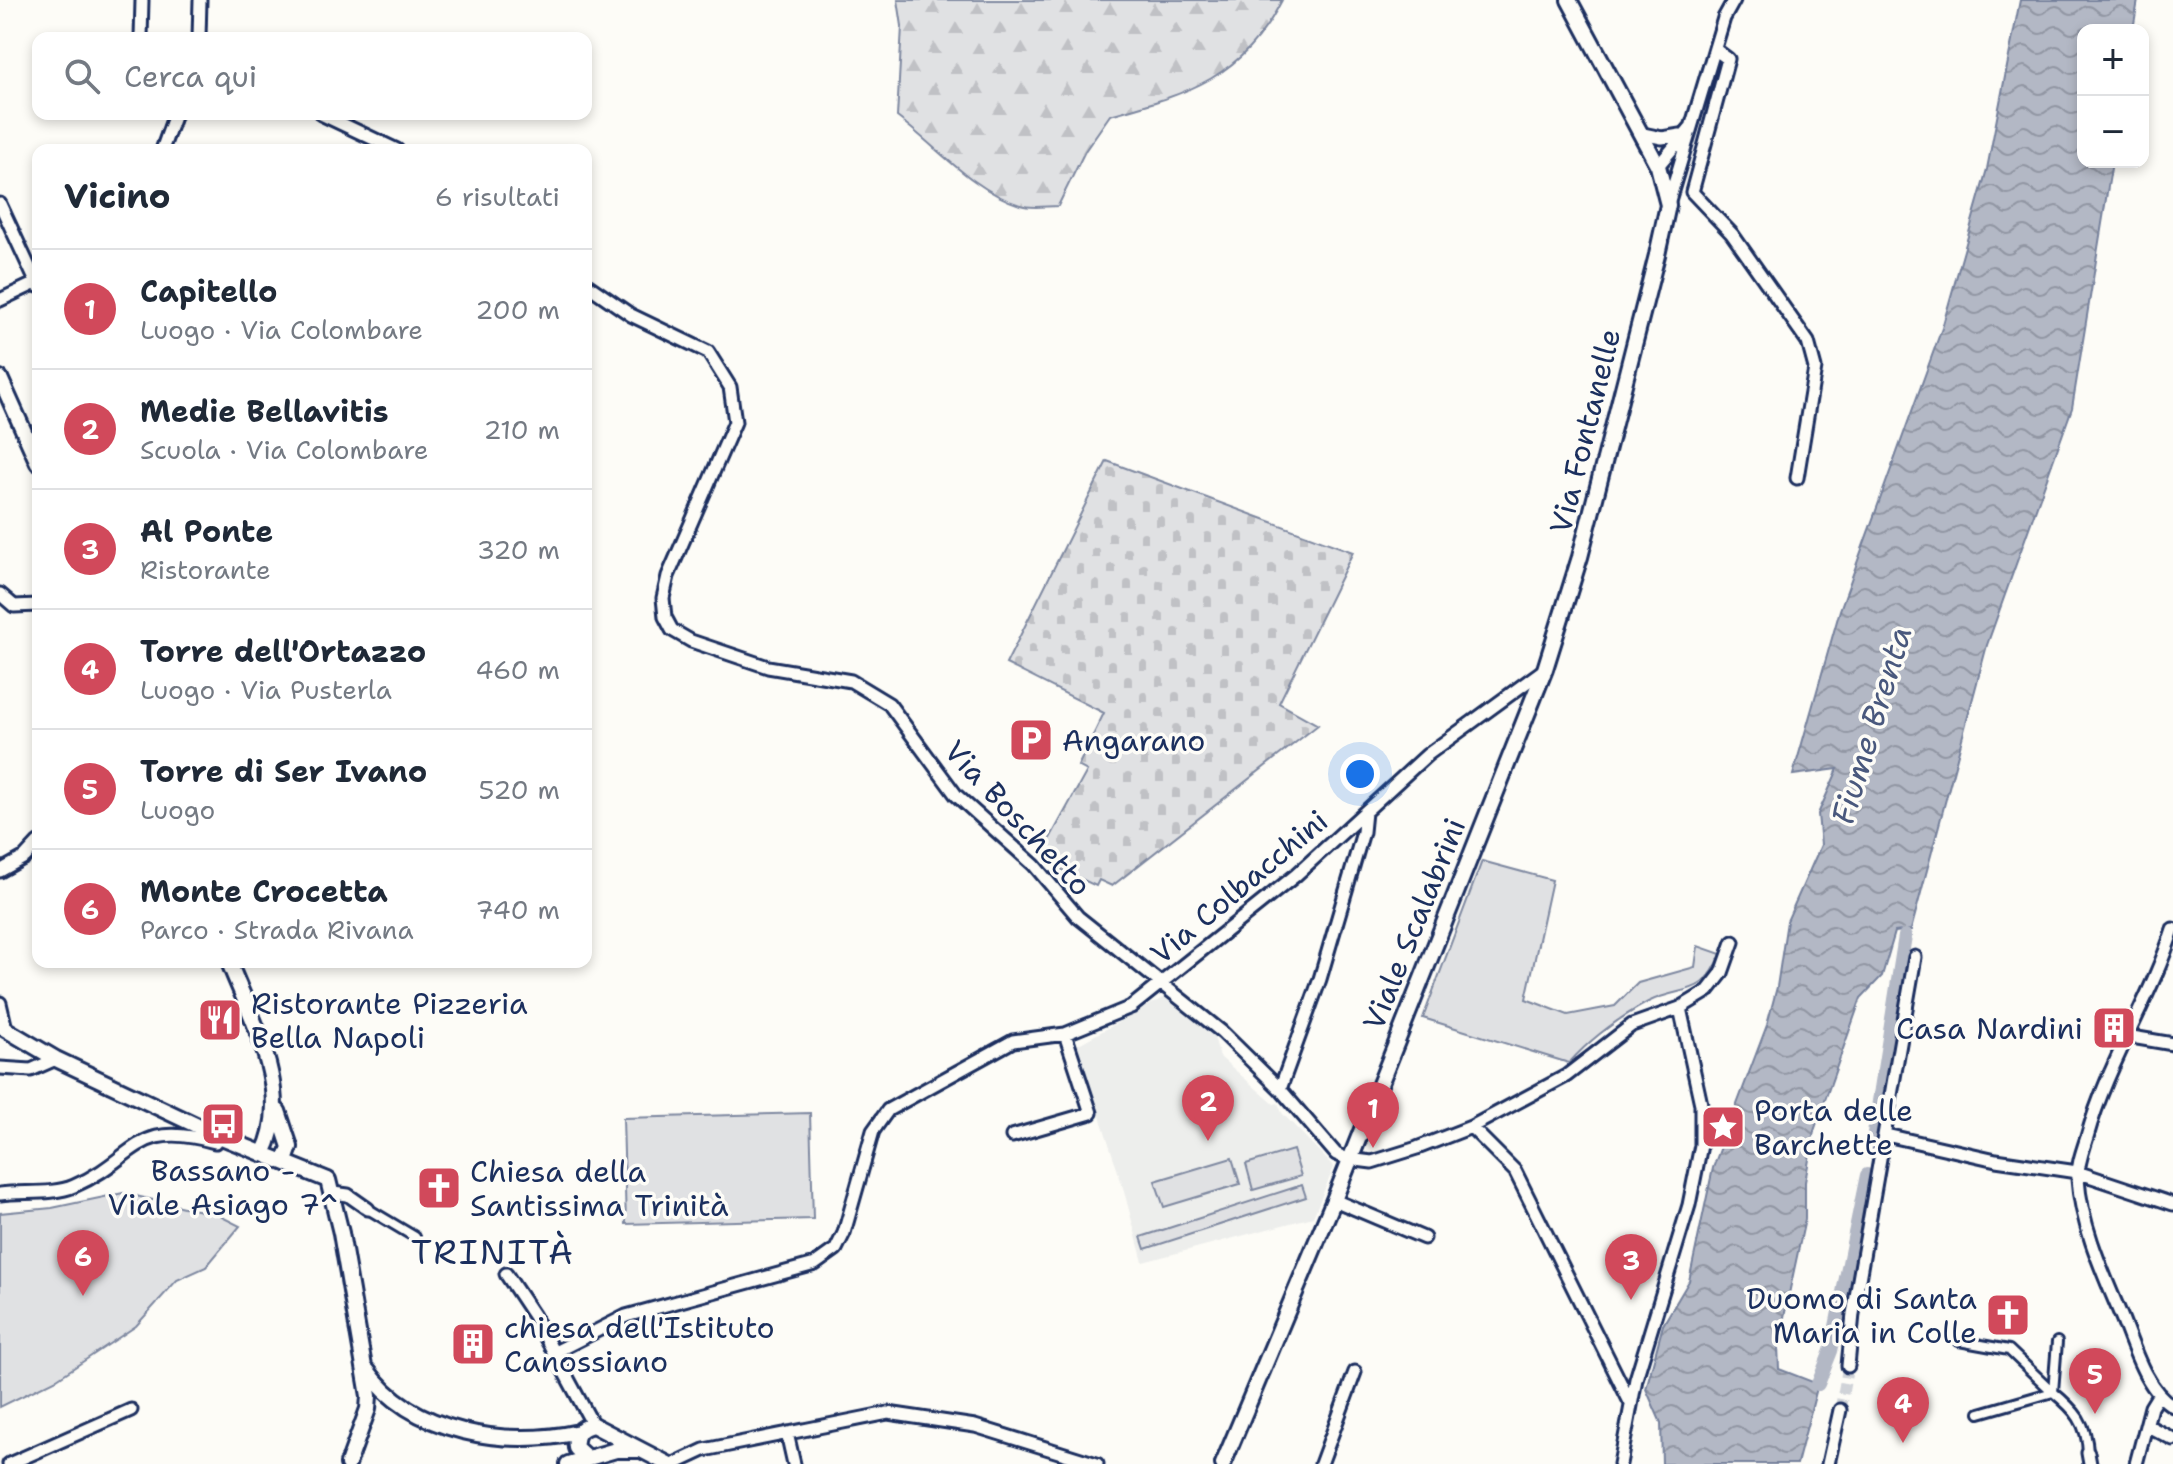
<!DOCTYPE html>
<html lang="it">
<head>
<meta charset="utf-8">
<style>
  body { margin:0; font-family:"Shantell Sans",sans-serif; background:#f2f2f3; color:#1f2937 }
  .controls { position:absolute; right:24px; top:24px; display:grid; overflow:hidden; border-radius:16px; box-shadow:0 4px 12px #0003 }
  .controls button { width:72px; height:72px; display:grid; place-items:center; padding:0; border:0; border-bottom:2px solid #e0e1e3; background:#fff; color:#1f2937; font:40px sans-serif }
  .you { position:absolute; left:1360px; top:774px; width:28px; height:28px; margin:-20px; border:6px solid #fff; border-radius:50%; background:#1a73e8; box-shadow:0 0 0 12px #1a73e833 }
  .badge { display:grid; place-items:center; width:52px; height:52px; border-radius:50%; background:#d1495b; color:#fff; font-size:26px; font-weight:700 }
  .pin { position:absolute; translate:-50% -66px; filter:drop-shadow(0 2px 4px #0008) }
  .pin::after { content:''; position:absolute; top:42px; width:28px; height:24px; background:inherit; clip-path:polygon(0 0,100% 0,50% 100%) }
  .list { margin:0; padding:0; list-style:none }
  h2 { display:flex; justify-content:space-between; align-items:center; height:104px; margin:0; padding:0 32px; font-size:34px }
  h2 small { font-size:26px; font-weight:400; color:#747a83 }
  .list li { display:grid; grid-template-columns:52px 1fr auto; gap:24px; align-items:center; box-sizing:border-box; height:120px; padding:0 32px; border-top:2px solid #e0e1e3 }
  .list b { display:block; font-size:30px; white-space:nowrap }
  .list p { margin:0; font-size:26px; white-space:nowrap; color:#747a83 }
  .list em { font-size:26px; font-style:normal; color:#747a83 }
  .icon { flex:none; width:44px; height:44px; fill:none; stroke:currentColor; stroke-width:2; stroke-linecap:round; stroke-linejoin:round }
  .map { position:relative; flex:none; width:2173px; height:1464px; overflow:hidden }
  .search { position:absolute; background:#fff; box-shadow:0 4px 12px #0003; left:32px; top:32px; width:560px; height:88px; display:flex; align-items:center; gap:20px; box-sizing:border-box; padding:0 28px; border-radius:16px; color:#747a83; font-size:30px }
  .panel { position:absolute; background:#fff; box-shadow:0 4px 12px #0003; left:32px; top:144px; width:560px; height:824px; border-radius:16px }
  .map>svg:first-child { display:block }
  .built { fill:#edeeec }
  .forest { fill:url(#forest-firs); stroke:#7e88a0; stroke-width:2 }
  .cemetery { fill:url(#cemetery-stones); stroke:#7e88a0; stroke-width:2 }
  .green { fill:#e0e1e3; stroke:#7e88a0; stroke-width:2 }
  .water { fill:url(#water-waves); stroke:#76819c; stroke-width:2 }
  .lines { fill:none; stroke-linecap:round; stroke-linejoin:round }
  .canal { stroke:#b3b8c5; stroke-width:14 }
  .minor-tunnel { stroke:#d0d3d8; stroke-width:11; stroke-dasharray:11 5.5; stroke-linecap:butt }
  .pedestrian-casing { stroke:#1b2f5e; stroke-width:14 }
  .minor-casing { stroke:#1b2f5e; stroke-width:17 }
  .tertiary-casing { stroke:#1b2f5e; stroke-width:20 }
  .pedestrian { stroke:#fdfcf7; stroke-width:8 }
  .minor { stroke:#fdfcf7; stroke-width:11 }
  .tertiary { stroke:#fdfcf7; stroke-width:14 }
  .labels { text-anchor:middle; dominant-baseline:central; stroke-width:7; stroke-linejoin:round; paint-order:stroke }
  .street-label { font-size:30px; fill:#1b2f5e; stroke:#fdfcf7 }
  .poi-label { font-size:30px; fill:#1b2f5e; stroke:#fdfcf7; text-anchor:start }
  .water-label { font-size:32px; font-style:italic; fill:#49587d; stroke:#fdfcf7 }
  .quarter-label { font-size:34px; letter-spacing:2px; fill:#1b2f5e; stroke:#fdfcf7 }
</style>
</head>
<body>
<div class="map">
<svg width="2173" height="1464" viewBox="0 0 2173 1464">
  <defs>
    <pattern id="forest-firs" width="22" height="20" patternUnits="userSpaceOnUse" patternTransform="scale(2)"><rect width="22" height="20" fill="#e0e1e3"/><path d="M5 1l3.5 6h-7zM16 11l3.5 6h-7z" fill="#c0c1c5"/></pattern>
    <pattern id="cemetery-stones" width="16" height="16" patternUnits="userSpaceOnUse" patternTransform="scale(2)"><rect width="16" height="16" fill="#e0e1e3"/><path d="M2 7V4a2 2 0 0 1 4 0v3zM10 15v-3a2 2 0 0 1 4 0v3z" fill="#c0c1c5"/></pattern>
    <pattern id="water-waves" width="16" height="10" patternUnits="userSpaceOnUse" patternTransform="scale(2)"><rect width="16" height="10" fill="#b3b8c5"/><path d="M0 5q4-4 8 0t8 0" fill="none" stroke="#9196a3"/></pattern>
  </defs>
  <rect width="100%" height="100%" fill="#fdfcf7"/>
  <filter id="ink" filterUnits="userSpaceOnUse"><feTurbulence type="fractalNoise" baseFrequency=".0125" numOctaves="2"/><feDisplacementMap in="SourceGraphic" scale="16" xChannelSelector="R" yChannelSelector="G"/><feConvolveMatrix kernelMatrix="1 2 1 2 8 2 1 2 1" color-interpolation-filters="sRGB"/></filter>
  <g filter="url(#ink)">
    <path class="built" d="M1168,995L1214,1037L1220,1057L1274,1104L1278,1103L1282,1113L1334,1167L1313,1217L1143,1262L1122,1184L1077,1045Z"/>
    <path class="forest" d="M898,0H1282C1242,78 1190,93 1110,115L1085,151L1058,206C1046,206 1031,209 1020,205C974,191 936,146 897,117L902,26Z"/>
    <path class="cemetery" d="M1107,461L1353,552L1279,703L1318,725L1112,886L1099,880L1096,886L1049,864L1052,856L1043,851L1087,771L1078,766L1104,713L1006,664Z"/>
    <path class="green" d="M1482,861L1552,880L1526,999L1568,1015L1615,1006L1638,983L1695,967L1698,946L1721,954C1704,999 1682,985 1648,1002C1619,1018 1591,1038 1569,1063L1423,1018Z
      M810,1113L813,1219L626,1224L623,1118Z
      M1293,1150L1301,1176L1253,1190L1246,1164Z
      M1232,1158L1240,1184L1164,1207L1155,1181Z
      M1302,1185L1306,1197L1145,1249L1141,1237Z
      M123,1193L218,1215L240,1226L206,1267L177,1280L136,1326L57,1379L0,1407V1213L52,1208Z"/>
    <path class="water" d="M2020,0H2138L2133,30H2083V162H2112L2072,408L1987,645L1911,930L1895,932L1882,976L1861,998L1814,1131L1805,1182V1219L1778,1345L1779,1369L1818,1384L1797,1464H1662L1661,1423L1646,1389L1663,1325L1689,1281L1713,1168L1767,1025L1777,987L1787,921L1821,845L1818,814L1838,769L1793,775L1840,610L1942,328L1987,169Z"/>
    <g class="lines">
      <path class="canal" d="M1871,1152L1905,936
        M1818,1384L1831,1351L1867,1175"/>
      <path class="minor-tunnel" d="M1840,1410L1848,1366"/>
      <g class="pedestrian-casing">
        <path id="pedestrian" d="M368,1209L415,1237
          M1959,1341L2009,1350L2053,1392
          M2057,1342L2053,1392C2075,1410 2087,1423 2088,1453
          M1980,1413L2053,1392"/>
      </g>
      <g class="minor-casing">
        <path id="minor" d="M141,38L142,0
          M199,38L200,0
          M1716,50L1728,59L1692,192L1732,234L1808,342L1815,368L1797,478
          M321,114L397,150
          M1643,134L1662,138L1680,135
          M162,150L175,114
          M1658,166L1690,128
          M0,204L38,286
          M1668,204L1724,18L1734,0
          M586,284L631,315L708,352L730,387L735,422L668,576L663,598L665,617L672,630L691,641L768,667L851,681L889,704L956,795L1034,865L1078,917L1222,1032L1280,1089L1336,1154L1348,1159L1372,1162L1417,1148L1471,1127L1566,1076L1632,1025L1680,1008L1708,991L1722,973L1733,942
          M0,300L38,282
          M0,594L14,606L38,605
          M0,871L25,857L38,843
          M2173,929C2150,1001 2107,1064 2087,1137C2083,1150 2077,1165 2078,1179C2081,1226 2104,1275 2122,1318C2133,1345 2146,1391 2173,1406
          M0,1003L6,1029
          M2126,1036L2173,1044
          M0,1068L31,1070L56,1059
          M1280,1089L1320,979L1363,832L1365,812
          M1471,1127L1515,1171L1630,1402
          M1886,1135L1996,1160L2077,1172L2173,1204
          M1012,1136L1091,1113L1065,1034
          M333,1193L348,1195L368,1209
          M0,1194C23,1191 54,1195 74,1186C138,1158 134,1119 215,1142L219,1136
          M1334,1200L1424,1238
          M506,1274L534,1316L593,1425
          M553,1353L626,1316L815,1264L836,1249L844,1233L873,1131L888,1110L1013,1041L1065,1034L1131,1007L1296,875L1427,755L1545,669
          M1848,1366L1853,1314L1915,957
          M2148,1426L2173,1439
          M787,1433L794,1464
          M2088,1453L2090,1464
          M9,1464L131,1410
          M674,1464L704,1450L888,1413L975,1426L1097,1464
          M1321,1464L1355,1372
          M1620,1464L1636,1379L1689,1205L1701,1145V1104L1680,1008
          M1828,1464L1840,1410
          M2136,1464L2151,1407L2159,1394"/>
      </g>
      <g class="tertiary-casing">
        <path id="tertiary" d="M0,378L38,463
          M229,962C252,1021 294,1093 263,1154
          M0,1026L56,1059L219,1136L328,1180L341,1233L369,1396L368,1409L348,1464
          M278,1111L290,1147L285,1161
          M367,1370C412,1434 507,1448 579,1432
          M588,1459L576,1448C574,1435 580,1427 593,1425L668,1464
          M568,1464L616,1450H641
          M1223,1464L1334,1200L1545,669L1580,557L1657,255L1668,205L1658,166L1569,0"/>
      </g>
      <use href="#pedestrian" class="pedestrian"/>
      <use href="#minor" class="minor"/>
      <use href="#tertiary" class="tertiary"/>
    </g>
  </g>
  <defs>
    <g id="parking-square" transform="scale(2.3)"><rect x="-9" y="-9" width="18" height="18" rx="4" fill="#d1495b" stroke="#fdfcf7"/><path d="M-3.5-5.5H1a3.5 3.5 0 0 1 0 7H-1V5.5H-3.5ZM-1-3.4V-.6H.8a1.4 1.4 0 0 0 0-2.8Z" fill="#fff"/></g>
    <g id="restaurant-square" transform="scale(2.3)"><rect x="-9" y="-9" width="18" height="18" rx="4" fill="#d1495b" stroke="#fdfcf7"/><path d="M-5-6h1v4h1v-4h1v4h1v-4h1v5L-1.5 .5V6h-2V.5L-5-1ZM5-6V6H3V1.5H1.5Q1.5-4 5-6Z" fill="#fff"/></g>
    <g id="building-square" transform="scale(2.3)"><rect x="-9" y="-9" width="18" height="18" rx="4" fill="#d1495b" stroke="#fdfcf7"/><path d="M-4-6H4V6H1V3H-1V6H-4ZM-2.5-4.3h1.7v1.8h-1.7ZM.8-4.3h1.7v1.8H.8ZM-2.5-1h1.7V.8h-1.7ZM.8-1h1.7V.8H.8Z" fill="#fff"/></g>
    <g id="bus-square" transform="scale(2.3)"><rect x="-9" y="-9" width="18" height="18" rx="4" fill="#d1495b" stroke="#fdfcf7"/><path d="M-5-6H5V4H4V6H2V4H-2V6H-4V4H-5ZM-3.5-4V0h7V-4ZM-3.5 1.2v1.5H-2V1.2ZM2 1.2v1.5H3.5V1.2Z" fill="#fff"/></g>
    <g id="sight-square" transform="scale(2.3)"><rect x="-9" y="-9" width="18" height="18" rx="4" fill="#d1495b" stroke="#fdfcf7"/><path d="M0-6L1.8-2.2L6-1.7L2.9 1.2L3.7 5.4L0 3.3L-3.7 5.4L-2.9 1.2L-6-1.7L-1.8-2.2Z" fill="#fff"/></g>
    <g id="church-square" transform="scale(2.3)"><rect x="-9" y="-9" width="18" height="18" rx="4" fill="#d1495b" stroke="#fdfcf7"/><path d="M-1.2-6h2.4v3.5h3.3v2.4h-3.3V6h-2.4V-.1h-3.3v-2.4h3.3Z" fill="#fff"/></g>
  </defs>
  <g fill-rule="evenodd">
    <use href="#parking-square" x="1031" y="740"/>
    <use href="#restaurant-square" x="220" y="1020"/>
    <use href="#building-square" x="2114" y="1028"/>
    <use href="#bus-square" x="223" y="1124"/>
    <use href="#sight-square" x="1723" y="1127"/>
    <use href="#church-square" x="439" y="1188"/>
    <use href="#church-square" x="2008" y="1315"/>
    <use href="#building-square" x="473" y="1344"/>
  </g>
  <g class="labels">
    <g class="street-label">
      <text transform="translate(1585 431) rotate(-76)">Via Fontanelle</text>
      <text transform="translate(1018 818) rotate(47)">Via Boschetto</text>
      <text transform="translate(1239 887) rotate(-40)">Via Colbacchini</text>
      <text transform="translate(1414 924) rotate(-68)">Viale Scalabrini</text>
    </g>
    <g class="poi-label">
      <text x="1062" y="740">Angarano</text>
      <text x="251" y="1003">Ristorante Pizzeria<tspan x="251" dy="34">Bella Napoli</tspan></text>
      <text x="2083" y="1028" text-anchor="end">Casa Nardini</text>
      <text x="1754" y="1110">Porta delle<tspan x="1754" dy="34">Barchette</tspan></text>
      <text x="223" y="1170" text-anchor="middle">Bassano -<tspan x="223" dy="34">Viale Asiago 7^</tspan></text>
      <text x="470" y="1171">Chiesa della<tspan x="470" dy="34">Santissima Trinità</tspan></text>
      <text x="1977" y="1298" text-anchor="end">Duomo di Santa<tspan x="1977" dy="34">Maria in Colle</tspan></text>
      <text x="504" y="1327">chiesa dell'Istituto<tspan x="504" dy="34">Canossiano</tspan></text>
    </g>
    <g class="water-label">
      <text transform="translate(1871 725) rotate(-73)">Fiume Brenta</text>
    </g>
    <g class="quarter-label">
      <text x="493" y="1252">TRINITÀ</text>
    </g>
  </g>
</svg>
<div class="controls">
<button>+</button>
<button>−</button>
</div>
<div class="you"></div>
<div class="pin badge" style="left:1373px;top:1148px">1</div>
<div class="pin badge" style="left:1208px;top:1141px">2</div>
<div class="pin badge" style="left:1631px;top:1300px">3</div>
<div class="pin badge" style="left:1903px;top:1443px">4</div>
<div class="pin badge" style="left:2095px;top:1414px">5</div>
<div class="pin badge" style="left:83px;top:1296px">6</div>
<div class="search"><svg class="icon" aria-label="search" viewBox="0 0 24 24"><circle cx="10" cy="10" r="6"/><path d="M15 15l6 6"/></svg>Cerca qui</div>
<section class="panel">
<h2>Vicino<small>6 risultati</small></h2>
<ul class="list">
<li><span class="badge">1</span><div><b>Capitello</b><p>Luogo · Via Colombare</p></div><em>200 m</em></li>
<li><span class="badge">2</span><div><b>Medie Bellavitis</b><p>Scuola · Via Colombare</p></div><em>210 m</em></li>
<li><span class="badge">3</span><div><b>Al Ponte</b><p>Ristorante</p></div><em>320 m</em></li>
<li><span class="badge">4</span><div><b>Torre dell'Ortazzo</b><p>Luogo · Via Pusterla</p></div><em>460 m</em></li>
<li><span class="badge">5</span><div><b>Torre di Ser Ivano</b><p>Luogo</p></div><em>520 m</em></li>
<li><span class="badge">6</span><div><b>Monte Crocetta</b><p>Parco · Strada Rivana</p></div><em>740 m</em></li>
</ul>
</section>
</div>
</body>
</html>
